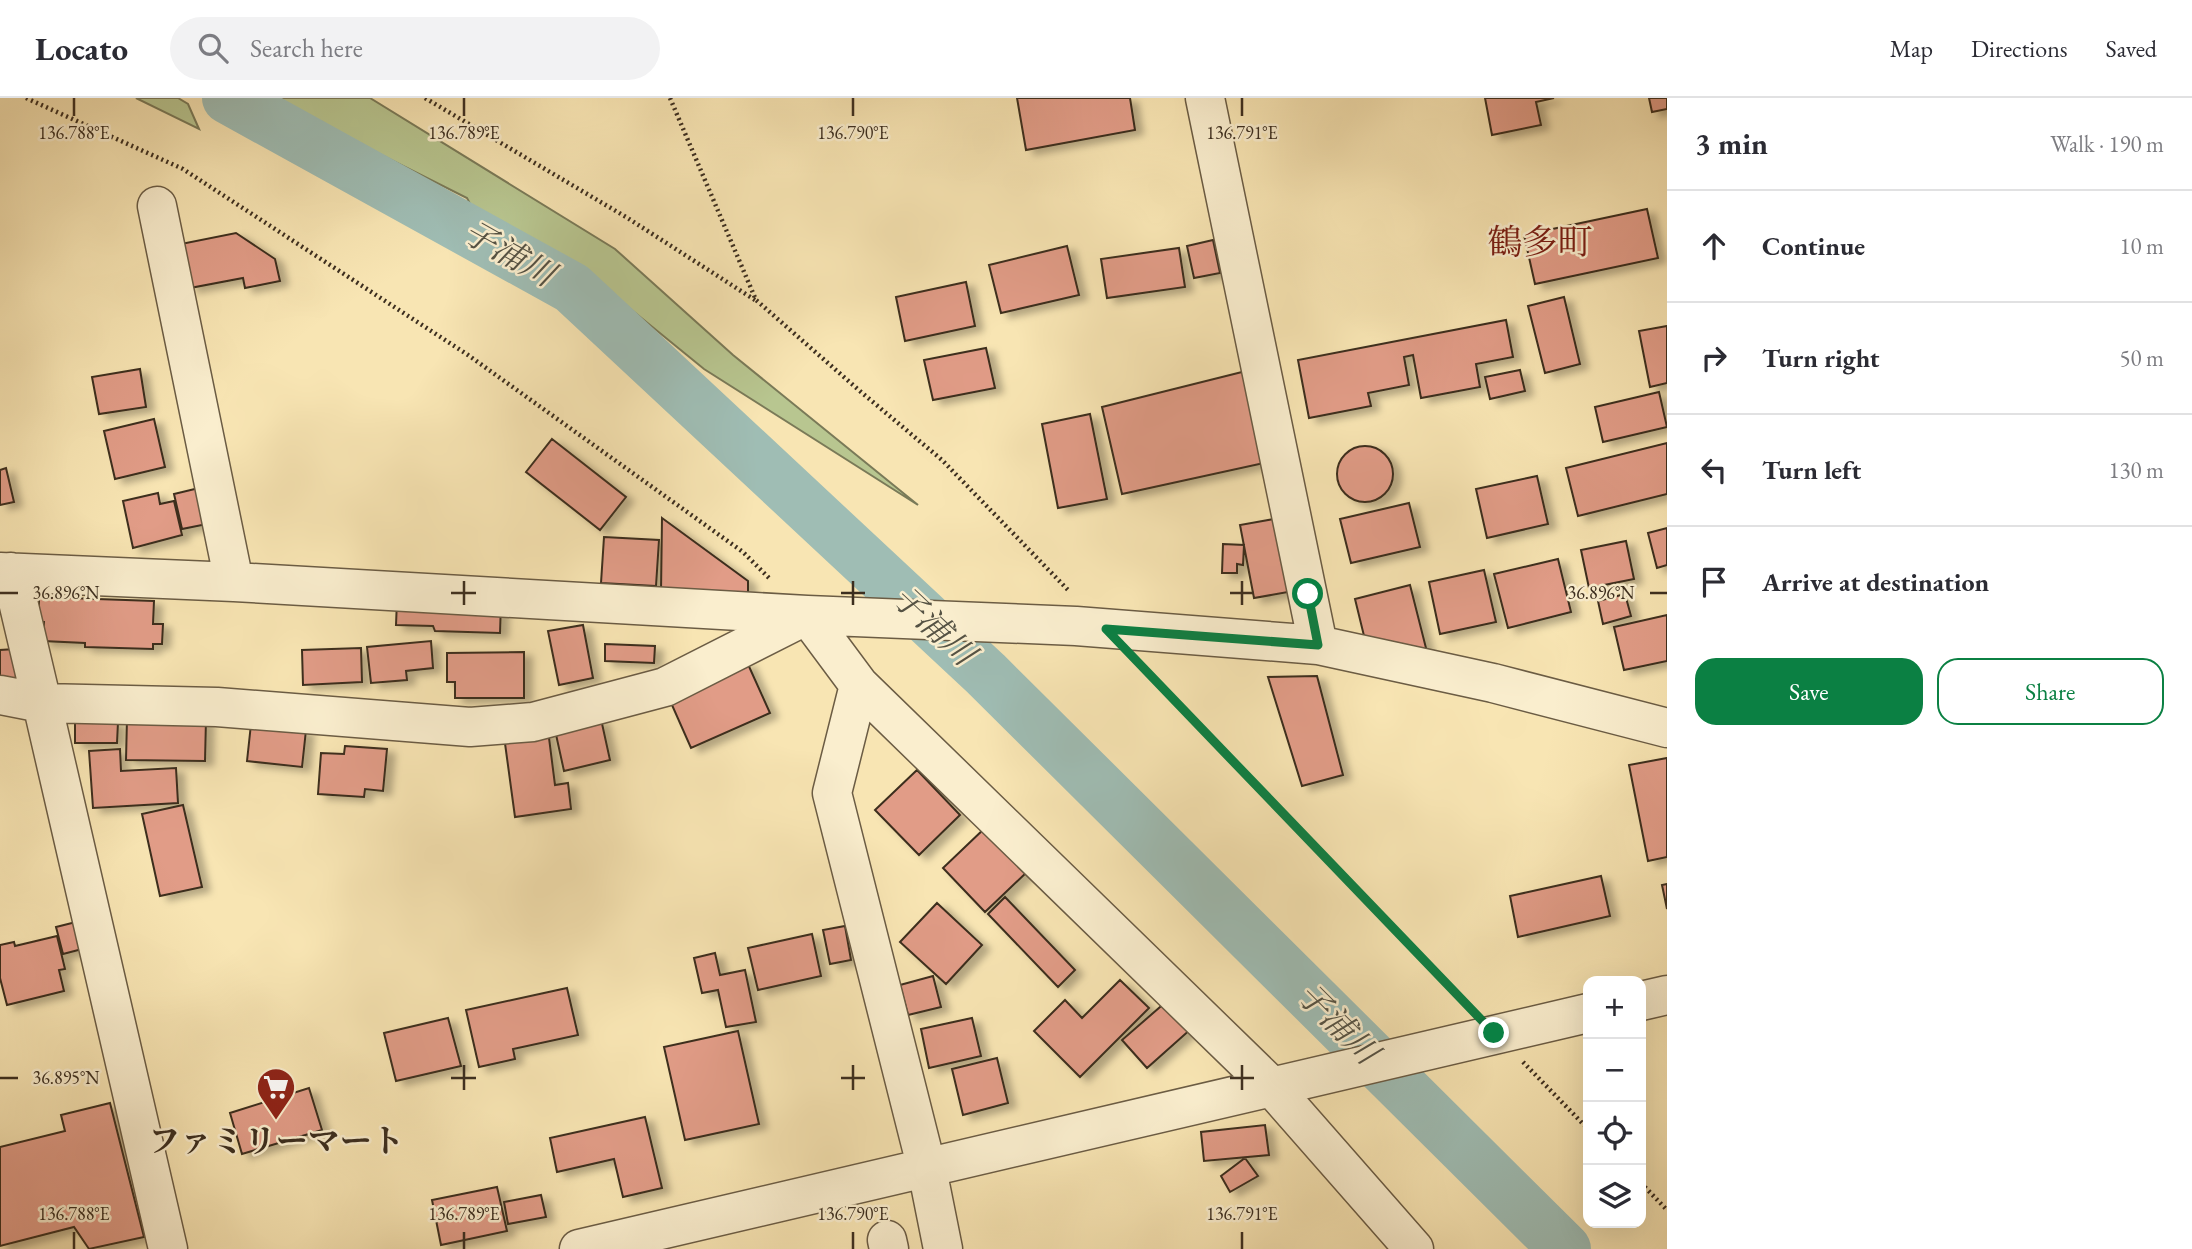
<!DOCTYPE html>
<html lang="en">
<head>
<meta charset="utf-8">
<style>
  body { margin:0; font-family:"EB Garamond","Noto Serif JP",serif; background:#f2f2f3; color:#2b2b33 }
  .controls { position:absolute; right:21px; bottom:21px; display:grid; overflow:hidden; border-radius:14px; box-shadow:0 7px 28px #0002 }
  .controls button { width:63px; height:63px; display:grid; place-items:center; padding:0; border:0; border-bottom:2px solid #e1e1e2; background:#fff; color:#2b2b33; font:35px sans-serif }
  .stop { position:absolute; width:21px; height:21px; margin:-16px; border:5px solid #0b8043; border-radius:50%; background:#fff }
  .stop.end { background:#0b8043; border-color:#fff; box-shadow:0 2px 7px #0008 }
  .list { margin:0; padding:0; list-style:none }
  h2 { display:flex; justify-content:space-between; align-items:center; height:91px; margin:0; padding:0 28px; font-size:30px }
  h2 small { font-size:23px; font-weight:400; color:#7c7c81 }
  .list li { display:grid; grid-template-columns:46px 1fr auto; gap:21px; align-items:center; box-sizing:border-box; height:112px; padding:0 28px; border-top:2px solid #e1e1e2 }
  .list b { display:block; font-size:26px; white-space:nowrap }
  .list em { font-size:23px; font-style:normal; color:#7c7c81 }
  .actions { display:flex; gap:14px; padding:21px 28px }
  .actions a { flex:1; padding:16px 0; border:2px solid #0b8043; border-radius:21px; text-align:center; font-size:24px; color:#0b8043 }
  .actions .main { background:#0b8043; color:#fff }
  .icon { flex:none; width:38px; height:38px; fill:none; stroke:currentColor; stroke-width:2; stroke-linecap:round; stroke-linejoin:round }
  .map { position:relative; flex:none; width:1667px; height:1151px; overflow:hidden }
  header { display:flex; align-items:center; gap:42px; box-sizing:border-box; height:98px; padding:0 35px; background:#fff; border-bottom:2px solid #e1e1e2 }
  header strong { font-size:33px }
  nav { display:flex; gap:38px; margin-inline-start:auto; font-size:24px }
  .search { width:490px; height:63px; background:#f2f2f3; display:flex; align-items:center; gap:18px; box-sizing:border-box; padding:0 24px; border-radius:38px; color:#7c7c81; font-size:26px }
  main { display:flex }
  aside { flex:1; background:#fff }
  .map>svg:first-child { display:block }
  .green { fill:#b8c690; stroke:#7a7a58; stroke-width:2 }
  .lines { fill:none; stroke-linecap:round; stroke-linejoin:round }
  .river { stroke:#9fbdb4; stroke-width:52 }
  .building { fill:#e19c87; stroke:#3c2e1f; stroke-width:2; filter:url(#shadow) }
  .minor-casing { stroke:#6b5c44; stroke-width:41 }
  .path { stroke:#3c2e1f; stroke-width:4.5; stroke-dasharray:2 3.5; stroke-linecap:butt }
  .minor { stroke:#faeece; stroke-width:38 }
  .route { stroke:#0b8043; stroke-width:9 }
  .ticks { fill:none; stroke:#3c2e1f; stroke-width:2.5 }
  .labels { text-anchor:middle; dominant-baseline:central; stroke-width:5; stroke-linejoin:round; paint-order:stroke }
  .poi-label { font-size:32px; font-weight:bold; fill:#3c2e1f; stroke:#faeece }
  .water-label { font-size:33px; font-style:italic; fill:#555244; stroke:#faeece }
  .quarter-label { font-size:35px; fill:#7a1f14; stroke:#faeece }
  .ticks-label { font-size:18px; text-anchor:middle; fill:#3c2e1f; stroke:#faeece; stroke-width:5; stroke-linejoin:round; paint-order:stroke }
</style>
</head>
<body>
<header>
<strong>Locato</strong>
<div class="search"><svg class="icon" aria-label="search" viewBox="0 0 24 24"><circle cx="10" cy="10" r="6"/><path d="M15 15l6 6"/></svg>Search here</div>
<nav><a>Map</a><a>Directions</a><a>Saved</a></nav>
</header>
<main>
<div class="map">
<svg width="1667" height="1151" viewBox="0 0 1667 1151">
  <defs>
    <filter id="shadow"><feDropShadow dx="8" dy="4.5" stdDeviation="3.5" flood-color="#0004"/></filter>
  </defs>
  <rect width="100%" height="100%" fill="#f8e5b3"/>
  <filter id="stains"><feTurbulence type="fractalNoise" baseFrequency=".00286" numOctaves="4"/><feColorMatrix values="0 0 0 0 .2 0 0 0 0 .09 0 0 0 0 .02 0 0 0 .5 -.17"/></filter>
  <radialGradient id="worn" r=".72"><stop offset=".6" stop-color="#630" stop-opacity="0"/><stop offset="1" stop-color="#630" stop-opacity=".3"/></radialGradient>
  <path class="green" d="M136,0H178L188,6L199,31Z
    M268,0H370L615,151L733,257L918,407L704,271L580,170L559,169L477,119L467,100Z"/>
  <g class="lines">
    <path class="river" d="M228,0L572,190L986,576L1565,1151"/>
  </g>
  <path class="building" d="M1017,0H1130L1135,32L1026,52Z
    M1485,0H1554L1536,4L1541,27L1492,37Z
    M1649,0H1667V11L1652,14Z
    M1647,111L1658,160L1535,186L1524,137Z
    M236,135L275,161L280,183L245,190L243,180L190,190L181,146Z
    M1213,142L1220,175L1194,180L1187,148Z
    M1067,148L1079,197L1001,215L989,167Z
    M1179,150L1185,189L1107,200L1101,161Z
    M966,184L975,228L905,243L896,199Z
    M1564,199L1580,266L1545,275L1528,208Z
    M1506,222L1513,259L1476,266L1480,289L1421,300L1413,257L1404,259L1409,287L1368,295L1371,308L1309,320L1298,262Z
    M1667,228V285L1650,289L1639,233Z
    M986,250L995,290L933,302L924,262Z
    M140,271L146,309L99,316L92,279Z
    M1520,272L1525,293L1490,301L1485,279Z
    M1246,273L1264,365L1122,396L1102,309Z
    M1659,294L1667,329L1603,344L1595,309Z
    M1090,316L1107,401L1058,410L1042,326Z
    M154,321L165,369L115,381L104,333Z
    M552,341L626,399L600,432L526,374Z
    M1667,345V396L1578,418L1566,370Z
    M1337 376a28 28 0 1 1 56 0a28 28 0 1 1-56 0Z
    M6,370L14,404L0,407V372Z
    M1537,378L1548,426L1487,440L1476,391Z
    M199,390L207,426L182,431L174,396Z
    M158,395L160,406L174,403L182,437L133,450L123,403Z
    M1409,405L1420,449L1351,465L1340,421Z
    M662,420L748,483V494H661Z
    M1274,421L1288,494L1254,500L1240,427Z
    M1667,430V467L1657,470L1648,435Z
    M604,439L659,442L656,488L601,485Z
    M1626,443L1634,481L1589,490L1581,452Z
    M1223,446L1244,447L1243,467L1237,466V475H1222Z
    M1558,461L1571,514L1508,530L1494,476Z
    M1484,472L1496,524L1440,536L1429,484Z
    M1410,487L1427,554L1365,542L1355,501Z
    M1625,496L1631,518L1603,526L1598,503Z
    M39,499L154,503L153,526H163L162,546H153V551L85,549V545L43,543L44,524H39Z
    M397,502L501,505L500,535L435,533L433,528L396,527Z
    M1667,517V563L1624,572L1614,529Z
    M583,527L593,580L559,587L548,533Z
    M431,543L433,570L406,573L407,582L371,585L367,549Z
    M605,546L655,548L654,565L605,563Z
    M361,550L362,584L303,587L302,552Z
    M15,551L16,581L0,582V552Z
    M524,554V600H455V584H447V555Z
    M747,564L770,615L691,650L668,598Z
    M1317,578L1343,677L1302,688L1268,579Z
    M75,615L118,624L117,645H75Z
    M127,620L206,621L205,663L126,662Z
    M601,621L610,662L564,673L555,632Z
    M251,626L306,632L302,669L247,663Z
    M548,632L555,687L568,685L571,711L515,719L504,638Z
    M345,648L387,651L383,693L365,691L364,699L318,696L321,655L344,656Z
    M120,651L121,673L176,670L178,705L93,710L89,653Z
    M1667,660V759L1648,763L1629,667Z
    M917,672L960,717L919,757L875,712Z
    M183,707L202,789L160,798L142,716Z
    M986,729L1028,773L985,814L943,770Z
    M1601,778L1610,818L1518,839L1510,798Z
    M1667,786V811L1662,787Z
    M1005,799L1075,872L1058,889L988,816Z
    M937,805L982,847L946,886L900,844Z
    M80,823L86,850L63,856L56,829Z
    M845,828L851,862L830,866L823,832Z
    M812,836L821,878L758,892L748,850Z
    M57,838L65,871L59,872L64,893L7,907L0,880V847L14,844L15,848Z
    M715,855L720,877L745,872L756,924L726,929L718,892L702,895L694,860Z
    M933,878L941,909L908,917L900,887Z
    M1120,882L1149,910L1080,979L1034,933L1065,902L1082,920Z
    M567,890L578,937L513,951L515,961L479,969L466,912Z
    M1167,903L1192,930L1147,970L1122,942Z
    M448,920L461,968L396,983L384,935Z
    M972,920L981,958L929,970L921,931Z
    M738,933L759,1026L685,1042L664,949Z
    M997,960L1008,1005L963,1017L952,971Z
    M309,990L322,1032L242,1056L230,1015Z
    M110,1005L144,1139L89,1151L74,1129L0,1148V1049L65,1033L61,1017Z
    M645,1019L662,1090L623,1099L614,1061L557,1074L550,1040Z
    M1265,1027L1269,1057L1204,1063L1201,1034Z
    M1245,1060L1258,1078L1230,1094L1221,1078Z
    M497,1089L507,1133L441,1147L432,1102Z
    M541,1097L546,1119L508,1126L504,1104Z"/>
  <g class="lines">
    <g class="minor-casing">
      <path id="minor" d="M1205,0L1318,547
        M157,108L234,484
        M0,474L234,484L807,517L1076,528L1318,547L1493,585L1667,630
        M11,474L42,605L168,1151
        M807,517L859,587L1271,988L1414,1151
        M859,587L832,695L927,1071L943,1151
        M0,597L42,605L217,609L470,629L533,624L665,589L805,518
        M1641,903L1667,897
        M887,1142L889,1151
        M579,1151L1588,915"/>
    </g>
    <path class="path" d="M26,0L183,71L468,257L743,454L769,480
      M425,0L626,119L755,202
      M670,0L756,202L861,294L942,362L1070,494
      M1142,568L1468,908
      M1523,964L1588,1031
      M1641,1085L1667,1112"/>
    <use href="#minor" class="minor"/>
  </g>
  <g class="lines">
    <path class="route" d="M1308,496L1318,547L1106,531L1494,935"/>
  </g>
  <path class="ticks" d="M74,0V18M464,0V18M853,0V18M1242,0V18M464,483V507M853,483V507M1242,483V507M0,495H18M451,495H476M841,495H865M1230,495H1254M1650,495H1667M464,967V992M853,967V992M1242,967V992M0,980H18M451,980H476M841,980H865M1230,980H1254M74,1134V1151M464,1134V1151M853,1134V1151M1242,1134V1151"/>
  <defs>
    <g id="supermarket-pin" transform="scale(2.0125)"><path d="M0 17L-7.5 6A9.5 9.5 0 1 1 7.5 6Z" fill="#8f2418" stroke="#faeece"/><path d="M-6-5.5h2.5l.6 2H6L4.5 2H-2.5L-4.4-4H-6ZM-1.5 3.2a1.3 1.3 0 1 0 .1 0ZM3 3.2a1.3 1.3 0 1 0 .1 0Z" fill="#fff"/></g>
  </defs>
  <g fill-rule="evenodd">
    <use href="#supermarket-pin" x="276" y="989"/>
  </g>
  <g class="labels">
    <g class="poi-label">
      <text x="276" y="1043">ファミリーマート</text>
    </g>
    <g class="water-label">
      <text transform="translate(509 155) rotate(29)">子浦川</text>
      <text transform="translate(934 527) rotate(43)">子浦川</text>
      <text transform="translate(1338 925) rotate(45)">子浦川</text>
    </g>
    <g class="quarter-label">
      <text x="1540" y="143">鶴多町</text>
    </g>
  </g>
  <g class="ticks-label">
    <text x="74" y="41">136.788°E</text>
    <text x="464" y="41">136.789°E</text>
    <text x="853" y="41">136.790°E</text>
    <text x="1242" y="41">136.791°E</text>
    <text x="66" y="501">36.896°N</text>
    <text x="1601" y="501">36.896°N</text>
    <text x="66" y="986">36.895°N</text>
    <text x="74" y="1122">136.788°E</text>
    <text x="464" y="1122">136.789°E</text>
    <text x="853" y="1122">136.790°E</text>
    <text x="1242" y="1122">136.791°E</text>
  </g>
  <rect width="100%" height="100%" filter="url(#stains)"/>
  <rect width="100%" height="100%" fill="url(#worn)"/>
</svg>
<div class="controls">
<button>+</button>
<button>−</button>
<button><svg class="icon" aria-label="locate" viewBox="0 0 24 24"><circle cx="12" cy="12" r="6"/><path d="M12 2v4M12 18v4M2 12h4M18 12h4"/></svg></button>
<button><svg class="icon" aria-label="layers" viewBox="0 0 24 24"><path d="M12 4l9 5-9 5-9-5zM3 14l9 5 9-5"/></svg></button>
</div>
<div class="stop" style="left:1308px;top:496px"></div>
<div class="stop end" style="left:1494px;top:935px"></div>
</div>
<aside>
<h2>3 min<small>Walk · 190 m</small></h2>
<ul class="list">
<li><svg class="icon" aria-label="ahead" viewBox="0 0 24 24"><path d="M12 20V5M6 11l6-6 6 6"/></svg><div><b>Continue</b></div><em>10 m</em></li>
<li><svg class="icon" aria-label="right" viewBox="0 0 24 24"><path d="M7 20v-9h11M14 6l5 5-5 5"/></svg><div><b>Turn right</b></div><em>50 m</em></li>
<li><svg class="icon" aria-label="left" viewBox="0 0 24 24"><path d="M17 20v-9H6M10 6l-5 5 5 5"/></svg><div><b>Turn left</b></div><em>130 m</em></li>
<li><svg class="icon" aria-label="arrive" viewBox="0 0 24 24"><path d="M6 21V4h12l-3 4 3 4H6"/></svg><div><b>Arrive at destination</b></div></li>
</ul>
<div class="actions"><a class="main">Save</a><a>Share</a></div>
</aside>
</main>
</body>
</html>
